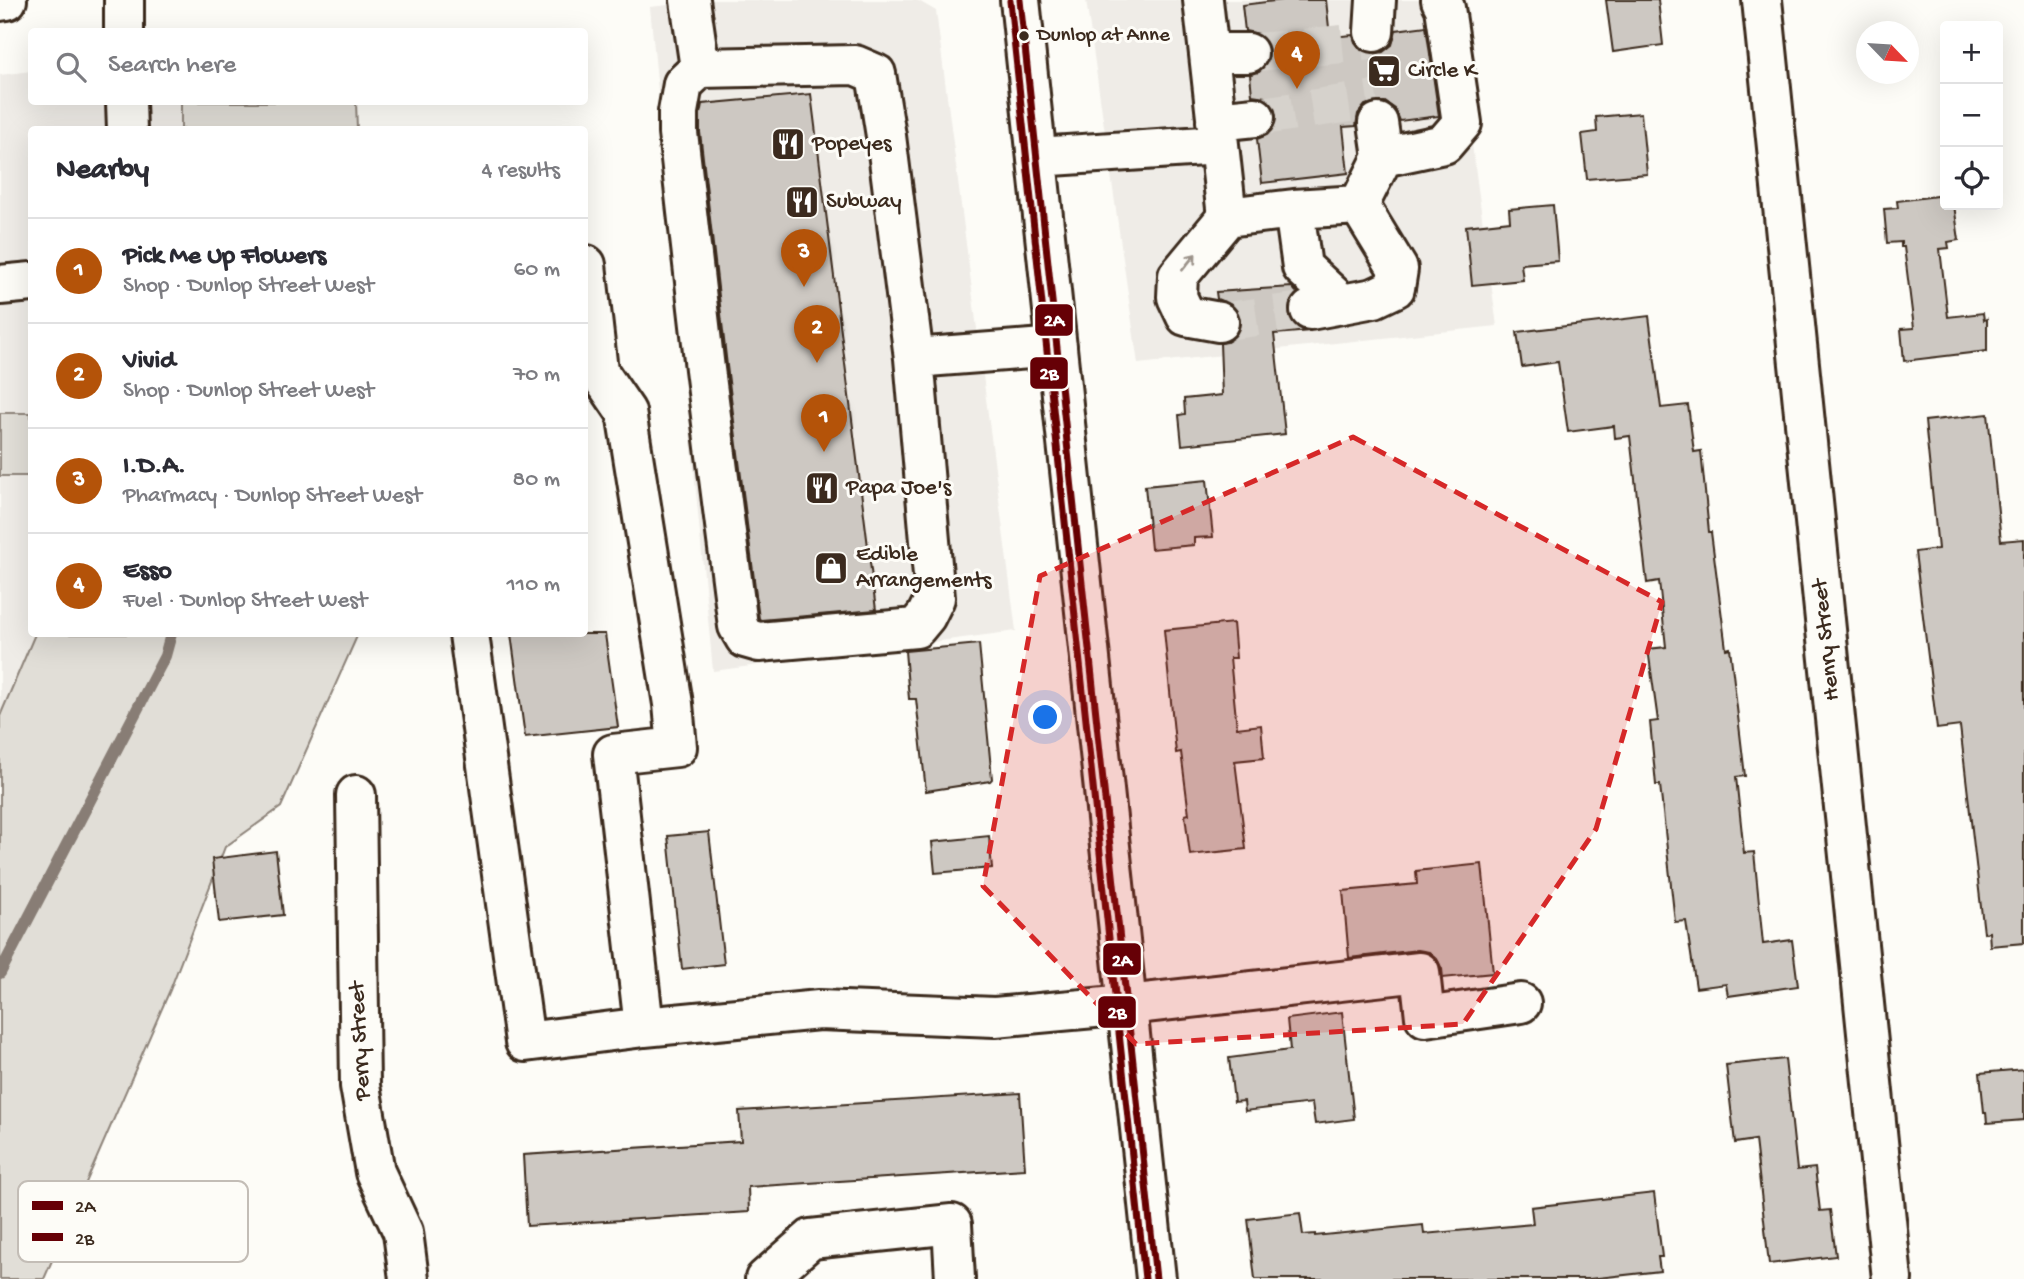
<!DOCTYPE html>
<html lang="en">
<head>
<meta charset="utf-8">
<style>
  body { margin:0; font-family:"Gochi Hand",sans-serif; background:#f2f2f3; color:#2b2b33 }
  .controls { position:absolute; right:21px; top:21px; display:grid; overflow:hidden; border-radius:7px; box-shadow:0 7px 28px #0002 }
  .controls button { width:63px; height:63px; display:grid; place-items:center; padding:0; border:0; border-bottom:2px solid #e1e1e2; background:#fff; color:#2b2b33; font:35px sans-serif }
  .compass { position:absolute; left:1856px; top:21px; width:63px; height:63px; border-radius:50%; background:#fff; box-shadow:0 7px 28px #0002; rotate:115deg }
  .you { position:absolute; left:1046px; top:718px; width:24px; height:24px; margin:-18px; border:5px solid #fff; border-radius:50%; background:#1a73e8; box-shadow:0 0 0 10px #1a73e833 }
  .badge { display:grid; place-items:center; width:46px; height:46px; border-radius:50%; background:#b45309; color:#fff; font-size:23px; font-weight:700 }
  .pin { position:absolute; translate:-50% -58px; filter:drop-shadow(0 2px 4px #0008) }
  .pin::after { content:''; position:absolute; top:37px; width:24px; height:21px; background:inherit; clip-path:polygon(0 0,100% 0,50% 100%) }
  .list { margin:0; padding:0; list-style:none }
  h2 { display:flex; justify-content:space-between; align-items:center; height:91px; margin:0; padding:0 28px; font-size:30px }
  h2 small { font-size:23px; font-weight:400; color:#7c7c81 }
  .list li { display:grid; grid-template-columns:46px 1fr auto; gap:21px; align-items:center; box-sizing:border-box; height:105px; padding:0 28px; border-top:2px solid #e1e1e2 }
  .list b { display:block; font-size:26px; white-space:nowrap }
  .list p { margin:0; font-size:23px; white-space:nowrap; color:#7c7c81 }
  .list em { font-size:23px; font-style:normal; color:#7c7c81 }
  .icon { flex:none; width:38px; height:38px; fill:none; stroke:currentColor; stroke-width:2; stroke-linecap:round; stroke-linejoin:round }
  .map { position:relative; flex:none; width:2024px; height:1279px; overflow:hidden }
  .search { position:absolute; background:#fff; box-shadow:0 7px 28px #0002; left:28px; top:28px; width:560px; height:77px; display:flex; align-items:center; gap:18px; box-sizing:border-box; padding:0 24px; border-radius:7px; color:#7c7c81; font-size:26px }
  .panel { position:absolute; background:#fff; box-shadow:0 7px 28px #0002; left:28px; top:126px; width:560px; height:511px; border-radius:7px }
  .map>svg:first-child { display:block }
  .built { fill:#efece7 }
  .green { fill:#e1ded7; stroke:#8e847a; stroke-width:2 }
  .lines { fill:none; stroke-linecap:round; stroke-linejoin:round }
  .stream { stroke:#887d74; stroke-width:12 }
  .building { fill:#cdc8c2; stroke:#3b2a1e; stroke-width:2 }
  .minor-tunnel { stroke:#d6d2cc; stroke-width:38; stroke-dasharray:38 19; stroke-linecap:butt }
  .minor-casing { stroke:#3b2a1e; stroke-width:44 }
  .major-casing { stroke:#3b2a1e; stroke-width:44 }
  .minor { stroke:#fdfcf7; stroke-width:38 }
  .major { stroke:#fdfcf7; stroke-width:38 }
  .bus-1-casing { stroke:#fdfcf7; stroke-width:12 }
  .bus-2-casing { stroke:#fdfcf7; stroke-width:12 }
  .bus-1 { stroke:#660006; stroke-width:7 }
  .bus-2 { stroke:#660006; stroke-width:7 }
  .oneway { stroke:#9c938a }
  .marked { fill:#d62828; fill-opacity:0.2; stroke:#d62828; stroke-width:5; stroke-dasharray:14 9; stroke-linejoin:round }
  .bus-dot { fill:#3b2a1e; stroke:#fdfcf7; stroke-width:2.5 }
  .labels { text-anchor:middle; dominant-baseline:central; stroke-width:6; stroke-linejoin:round; paint-order:stroke }
  .bus-label { font-size:21px; fill:#3b2a1e; stroke:#fdfcf7; text-anchor:start }
  .poi-label { font-size:23px; fill:#3b2a1e; stroke:#fdfcf7; text-anchor:start }
  .street-label { font-size:23px; fill:#3b2a1e; stroke:#fdfcf7 }
  .key { fill:#fdfcf7; stroke:#c3bdb6; stroke-width:2 }
  .key-label { font-size:19px; fill:#3b2a1e }
  .line-badge { stroke:#fdfcf7; stroke-width:2.5 }
  .badge-label { font-size:19px; text-anchor:middle; font-weight:bold; fill:#fff }
</style>
</head>
<body>
<div class="map">
<svg width="2024" height="1279" viewBox="0 0 2024 1279">
  <rect width="100%" height="100%" fill="#fdfcf7"/>
  <filter id="ink" filterUnits="userSpaceOnUse"><feTurbulence type="fractalNoise" baseFrequency=".0143" numOctaves="2"/><feDisplacementMap in="SourceGraphic" scale="14" xChannelSelector="R" yChannelSelector="G"/><feConvolveMatrix kernelMatrix="1 2 1 2 8 2 1 2 1" color-interpolation-filters="sRGB"/></filter>
  <g filter="url(#ink)">
    <path class="built" d="M715,0H917L936,11L1016,631L713,671L650,7Z
      M1086,0H1452L1497,326L1138,364Z
      M31,71L32,102H181V129L32,130L31,413H0V75Z
      M0,476H31L32,634H35L0,716Z"/>
    <path class="green" d="M181,102H356L357,129H181Z
      M0,413H31V476H0Z
      M35,634H358L281,807L225,847L170,990L44,1279H0V716Z"/>
    <g class="lines">
      <path class="stream" d="M0,973L165,656L171,634"/>
    </g>
    <path class="building" d="M1283,0H1326L1330,37L1353,35L1355,42L1361,50L1372,54L1383,52L1392,45L1396,30L1426,26L1439,116L1400,121L1395,109L1385,102H1374L1365,105L1358,114L1356,126L1343,127L1348,173L1262,183L1257,139L1267,135L1275,127L1277,114L1272,104L1265,97L1252,95L1250,74L1259,72L1267,64L1270,52L1267,43L1259,34L1245,31L1242,5Z
      M1606,0H1658L1663,45L1613,52Z
      M811,94L876,610L761,620L759,619L727,366L700,132V114L702,104Z
      M1641,113L1647,174L1587,179L1582,134L1597,132L1596,117Z
      M1945,195V205H1954L1959,240L1948,242L1949,248L1940,249L1948,317L1983,313L1984,320L1987,319V351L1904,361L1901,329L1914,328L1904,247H1901V242L1887,243L1884,209L1898,208L1897,201Z
      M1553,205L1558,261L1521,264L1523,280L1472,285L1466,226L1510,221L1509,209Z
      M1292,287L1297,293L1290,302L1289,315L1294,325L1302,330L1311,331L1274,334L1285,434L1182,445L1179,415L1185,414L1184,399L1222,395L1220,343L1227,342L1235,337L1240,327V315L1234,306L1217,299L1216,292Z
      M1649,316L1661,408L1688,405L1694,452L1701,451L1709,532H1711L1726,649L1730,648L1745,776L1736,777L1744,853L1754,852L1763,944L1792,940L1798,986L1728,996L1726,984L1696,988L1686,921L1675,922L1660,785H1656L1650,722L1658,721L1648,649L1666,647L1659,581L1647,583L1630,436L1615,438L1614,426L1568,432L1558,362L1522,367L1517,332Z
      M1988,414L2001,541L2024,539V943L1990,946L1989,932L1984,933L1960,726L1937,729L1915,552L1938,549L1925,421Z
      M1207,480L1213,537L1194,538V545L1151,549L1145,486Z
      M1233,623L1236,658H1230L1237,728L1261,725L1264,758L1235,761L1246,849L1190,855L1185,815L1189,814L1181,752L1176,753L1164,630Z
      M511,634H605L618,727L525,737Z
      M979,644L992,779L990,781L926,791L916,699H909L905,651Z
      M709,832L724,964L682,969L668,836Z
      M989,836L992,868L935,873L932,842Z
      M276,851L283,915L219,922L212,859Z
      M1482,864L1493,973L1443,978L1442,969L1437,959L1429,952L1418,950L1349,958L1343,891L1417,884L1416,871Z
      M1342,1012L1354,1119L1315,1124L1312,1103L1245,1111L1244,1101L1234,1102L1229,1058L1290,1050L1287,1019Z
      M1785,1059L1797,1170L1815,1168L1820,1211L1830,1210L1836,1256L1769,1264L1755,1140L1735,1143L1726,1065Z
      M2024,1069V1120L1987,1123L1986,1112H1984L1980,1073Z
      M1020,1093L1025,1169L748,1187L749,1212L527,1226L523,1155L741,1141L739,1111Z
      M1654,1193L1662,1257H1658L1660,1271L1589,1279H1255L1248,1219L1300,1213L1303,1235L1315,1234V1236L1423,1225L1424,1234L1533,1224L1531,1207Z"/>
    <g class="lines">
      <path class="minor-tunnel" d="M1248,53L1374,41
        M1255,117L1377,99
        M1219,322L1310,310"/>
      <g class="minor-casing">
        <path id="minor" d="M124,0V32
          M690,0L700,68L855,65L876,74L886,136L914,358L1057,347
          M1203,0L1227,217L1294,209L1359,205L1383,157L1378,123
          M1762,0L1892,1279
          M0,1L7,0
          M1374,32L1376,0
          M1209,53H1248
          M700,68L683,84L678,112V133L705,369L738,626L745,638L759,642L916,628L926,616L935,598L914,358
          M126,102L127,130
          M1216,121L1255,117
          M1037,157L1219,145
          M1383,157L1444,144L1462,123L1445,8L1441,0
          M1294,209L1302,267L1342,304
          M586,265L598,371L626,412L673,704L677,747L613,754L644,1027L819,1010L995,1017L1127,1005L1420,972L1425,1017L1521,1003
          M0,285L32,282
          M1310,310L1374,298L1395,288L1398,269L1359,205
          M1219,322L1186,316L1177,297L1178,276L1227,217
          M469,634L525,1042L644,1027
          M356,795L360,1086L375,1172L403,1232L409,1279
          M765,1279L811,1239L952,1224L955,1279"/>
      </g>
      <g class="major-casing">
        <path id="major" d="M1020,0L1156,1279"/>
      </g>
      <use href="#minor" class="minor"/>
      <use href="#major" class="major"/>
      <g class="bus-1-casing">
        <path id="bus-1" d="M1020,0L1156,1279"/>
      </g>
      <g class="bus-2-casing">
        <path id="bus-2" d="M1010,1L1145,1279"/>
      </g>
      <use href="#bus-1" class="bus-1"/>
      <use href="#bus-2" class="bus-2"/>
    </g>
    <defs><path id="oneway-shaft" d="M-6 0H5M1.5-3L5.5 0L1.5 3" fill="none" stroke-width="1.6" stroke-linecap="round" stroke-linejoin="round" transform="scale(1.75)"/></defs>
    <use class="oneway" href="#oneway-shaft" transform="translate(1189 262) rotate(-51)"/>
  </g>
  <path class="marked" d="M1353,437L1662,602L1596,829L1463,1024L1136,1044L983,886L1040,576Z"/>
  <defs>
    <g id="supermarket-square" transform="scale(1.75)"><rect x="-9" y="-9" width="18" height="18" rx="4" fill="#3b2a1e" stroke="#fdfcf7"/><path d="M-6-5.5h2.5l.6 2H6L4.5 2H-2.5L-4.4-4H-6ZM-1.5 3.2a1.3 1.3 0 1 0 .1 0ZM3 3.2a1.3 1.3 0 1 0 .1 0Z" fill="#fff"/></g>
    <g id="restaurant-square" transform="scale(1.75)"><rect x="-9" y="-9" width="18" height="18" rx="4" fill="#3b2a1e" stroke="#fdfcf7"/><path d="M-5-6h1v4h1v-4h1v4h1v-4h1v5L-1.5 .5V6h-2V.5L-5-1ZM5-6V6H3V1.5H1.5Q1.5-4 5-6Z" fill="#fff"/></g>
    <g id="shop-square" transform="scale(1.75)"><rect x="-9" y="-9" width="18" height="18" rx="4" fill="#3b2a1e" stroke="#fdfcf7"/><path d="M-5-2.5h2.3a2.7 3.5 0 0 1 5.4 0H5L5.5 6h-11ZM-1.5-2.5h3a1.5 2.3 0 0 0-3 0Z" fill="#fff"/></g>
  </defs>
  <g fill-rule="evenodd">
    <use href="#supermarket-square" x="1384" y="71"/>
    <use href="#restaurant-square" x="788" y="144"/>
    <use href="#restaurant-square" x="802" y="202"/>
    <use href="#restaurant-square" x="822" y="488"/>
    <use href="#shop-square" x="831" y="568"/>
  </g>
  <circle class="bus-dot" cx="1024" cy="36" r="6"/>
  <g class="labels">
    <g class="bus-label">
      <text x="1037" y="36">Dunlop at Anne</text>
    </g>
    <g class="poi-label">
      <text x="1408" y="71">Circle K</text>
      <text x="812" y="144">Popeyes</text>
      <text x="826" y="202">Subway</text>
      <text x="846" y="488">Papa Joe's</text>
      <text x="856" y="555">Edible<tspan x="856" dy="26">Arrangements</tspan></text>
    </g>
    <g class="street-label">
      <text transform="translate(1827 640) rotate(-96)">Henry Street</text>
      <text transform="translate(361 1041) rotate(-93)">Perry Street</text>
    </g>
  </g>
  <rect x="18" y="1181" width="230" height="81" rx="10" class="key"/>
  <rect x="32" y="1201" width="31" height="9" fill="#660006"/>
  <rect x="32" y="1233" width="31" height="8" fill="#660006"/>
  <g class="key-label">
    <text x="75" y="1212">2A</text>
    <text x="75" y="1244">2B</text>
  </g>
  <g class="line-badge">
    <rect x="1034" y="303" width="40" height="34" rx="7" fill="#660006"/>
    <rect x="1029" y="356" width="40" height="34" rx="7" fill="#660006"/>
    <rect x="1102" y="942" width="40" height="34" rx="7" fill="#660006"/>
    <rect x="1097" y="995" width="40" height="34" rx="7" fill="#660006"/>
  </g>
  <g class="badge-label">
    <text x="1054" y="326">2A</text>
    <text x="1049" y="379">2B</text>
    <text x="1122" y="966">2A</text>
    <text x="1117" y="1018">2B</text>
  </g>
</svg>
<div class="controls">
<button>+</button>
<button>−</button>
<button><svg class="icon" aria-label="locate" viewBox="0 0 24 24"><circle cx="12" cy="12" r="6"/><path d="M12 2v4M12 18v4M2 12h4M18 12h4"/></svg></button>
</div>
<svg class="compass" viewBox="-18 -18 36 36"><path d="M0-13l5 13h-10z" fill="#e53935"/><path d="M0 13l5-13h-10z" fill="#7c7c81"/></svg>
<div class="you"></div>
<div class="pin badge" style="left:824px;top:452px">1</div>
<div class="pin badge" style="left:817px;top:363px">2</div>
<div class="pin badge" style="left:804px;top:287px">3</div>
<div class="pin badge" style="left:1297px;top:89px">4</div>
<div class="search"><svg class="icon" aria-label="search" viewBox="0 0 24 24"><circle cx="10" cy="10" r="6"/><path d="M15 15l6 6"/></svg>Search here</div>
<section class="panel">
<h2>Nearby<small>4 results</small></h2>
<ul class="list">
<li><span class="badge">1</span><div><b>Pick Me Up Flowers</b><p>Shop · Dunlop Street West</p></div><em>60 m</em></li>
<li><span class="badge">2</span><div><b>Vivid</b><p>Shop · Dunlop Street West</p></div><em>70 m</em></li>
<li><span class="badge">3</span><div><b>I.D.A.</b><p>Pharmacy · Dunlop Street West</p></div><em>80 m</em></li>
<li><span class="badge">4</span><div><b>Esso</b><p>Fuel · Dunlop Street West</p></div><em>110 m</em></li>
</ul>
</section>
</div>
</body>
</html>
